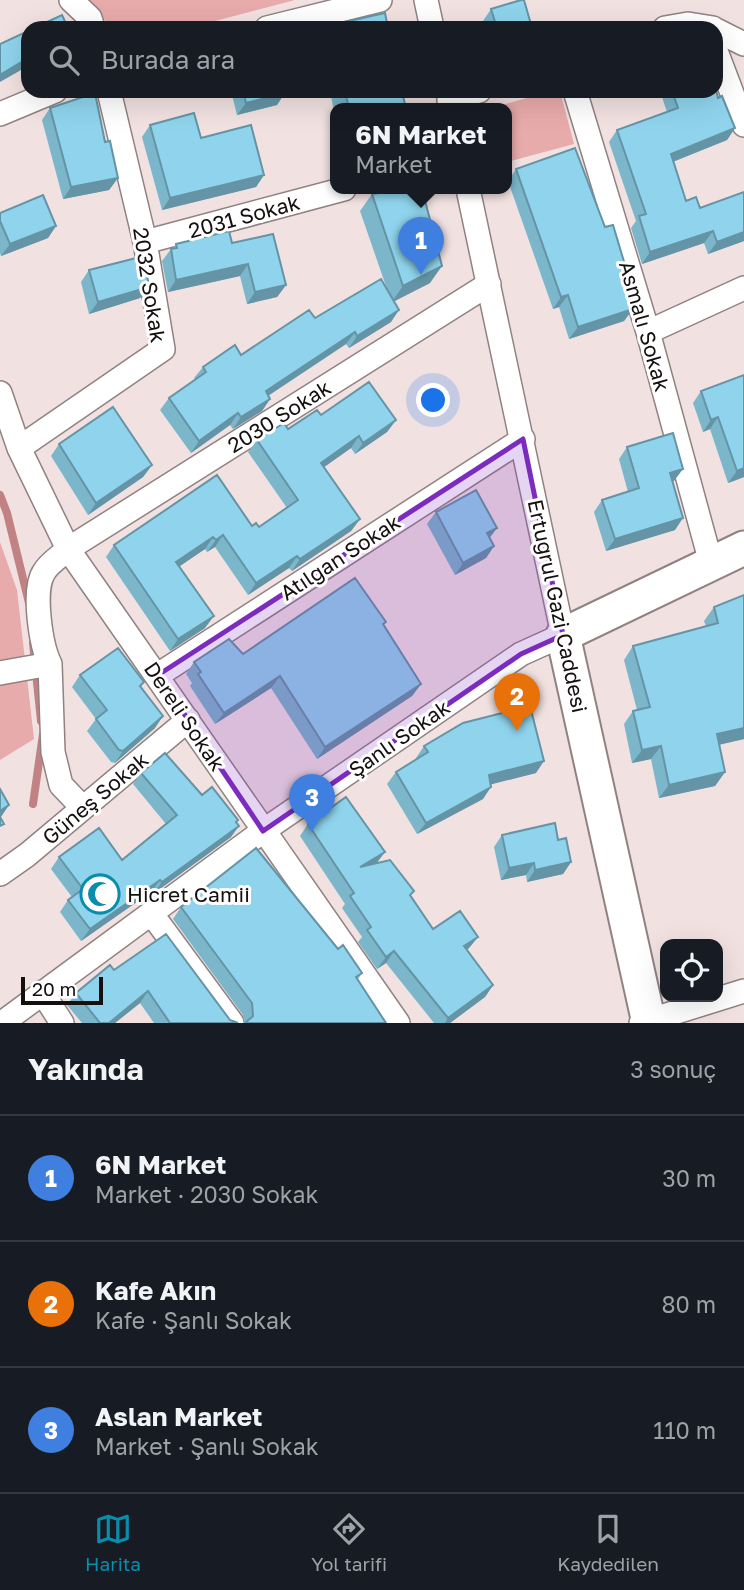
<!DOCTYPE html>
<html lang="tr">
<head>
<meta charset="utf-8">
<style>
  body { margin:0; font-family:"Golos Text",sans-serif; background:#242831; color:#f1f3f6 }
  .controls { position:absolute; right:21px; bottom:21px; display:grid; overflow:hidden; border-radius:14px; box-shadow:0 7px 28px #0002 }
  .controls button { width:63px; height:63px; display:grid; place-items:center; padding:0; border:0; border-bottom:2px solid #363941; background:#171b24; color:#f1f3f6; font:35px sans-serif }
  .scale { position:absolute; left:21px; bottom:18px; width:82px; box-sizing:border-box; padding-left:7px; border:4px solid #150f0f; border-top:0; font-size:19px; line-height:24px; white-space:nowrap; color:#150f0f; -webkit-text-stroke:5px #fff; paint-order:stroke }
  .you { position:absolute; left:434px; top:401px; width:24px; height:24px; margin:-18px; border:5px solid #fff; border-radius:50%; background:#1a73e8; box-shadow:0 0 0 10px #1a73e833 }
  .badge { display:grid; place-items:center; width:46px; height:46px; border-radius:50%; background:#0a8cac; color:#fff; font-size:23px; font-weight:700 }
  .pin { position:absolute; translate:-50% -58px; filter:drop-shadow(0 2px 4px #0008) }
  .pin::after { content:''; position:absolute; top:37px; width:24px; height:21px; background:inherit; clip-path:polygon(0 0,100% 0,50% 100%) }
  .popup { position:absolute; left:330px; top:103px; width:182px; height:91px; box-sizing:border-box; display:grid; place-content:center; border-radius:14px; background:#171b24; filter:drop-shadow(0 2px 5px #0005); font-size:23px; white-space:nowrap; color:#9ea1a6 }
  .popup b { font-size:26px; color:#f1f3f6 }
  .popup::after { content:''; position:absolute; left:50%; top:100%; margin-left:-14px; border:14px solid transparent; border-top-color:#171b24 }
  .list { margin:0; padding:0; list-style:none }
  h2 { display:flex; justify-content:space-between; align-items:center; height:91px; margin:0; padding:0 28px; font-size:30px }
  h2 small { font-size:23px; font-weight:400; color:#9ea1a6 }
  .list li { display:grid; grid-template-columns:46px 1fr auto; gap:21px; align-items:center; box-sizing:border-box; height:126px; padding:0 28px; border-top:2px solid #363941 }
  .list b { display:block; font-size:26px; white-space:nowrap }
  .list p { margin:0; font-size:23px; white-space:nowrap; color:#9ea1a6 }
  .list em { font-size:23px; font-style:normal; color:#9ea1a6 }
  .icon { flex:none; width:38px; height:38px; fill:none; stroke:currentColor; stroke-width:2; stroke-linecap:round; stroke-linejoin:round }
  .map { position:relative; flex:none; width:744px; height:1023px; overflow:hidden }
  .search { position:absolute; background:#171b24; box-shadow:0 7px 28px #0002; left:21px; right:21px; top:21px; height:77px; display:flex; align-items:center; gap:18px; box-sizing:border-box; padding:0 24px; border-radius:21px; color:#9ea1a6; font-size:26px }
  .sheet { height:469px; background:#171b24 }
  nav { display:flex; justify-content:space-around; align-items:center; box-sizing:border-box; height:98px; border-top:2px solid #363941; background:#171b24; font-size:19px; color:#9ea1a6 }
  nav a { display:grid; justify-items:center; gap:4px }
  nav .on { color:#0a8cac }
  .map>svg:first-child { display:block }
  .green { fill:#e8abab }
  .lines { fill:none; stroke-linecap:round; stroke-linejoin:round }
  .stream { stroke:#c08282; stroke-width:8 }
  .street-casing { stroke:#918282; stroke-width:26 }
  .secondary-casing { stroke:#918282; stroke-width:37 }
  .street { stroke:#fff; stroke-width:23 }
  .secondary { stroke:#fff; stroke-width:33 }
  .wall { fill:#7bb6cb }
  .shaded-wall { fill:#6494a5 }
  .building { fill:#8fd4ec; stroke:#6494a5; stroke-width:2 }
  .marked { fill:#7b2cbf; fill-opacity:0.2; stroke:#7b2cbf; stroke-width:5; stroke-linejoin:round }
  .labels { text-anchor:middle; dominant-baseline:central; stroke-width:6; stroke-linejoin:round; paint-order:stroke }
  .street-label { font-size:21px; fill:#150f0f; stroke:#fff }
  .poi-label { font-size:21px; fill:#150f0f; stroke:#fff; text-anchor:start }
</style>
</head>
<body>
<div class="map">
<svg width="744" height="1023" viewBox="0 0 744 1023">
  <rect width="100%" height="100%" fill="#f1e1e1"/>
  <path class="green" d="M84,0H295L188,28H113Z
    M552,91H560L574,144L507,162V109H487Z
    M0,542L17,590L34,739L0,760Z"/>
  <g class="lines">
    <path class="stream" d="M0,495L7,513L29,603
      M33,643L41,721
      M33,804L43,734"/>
    <g class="street-casing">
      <path id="street" d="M71,0L90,18L93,28
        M426,0L432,28
        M267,28L380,0
        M665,28L688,24L713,28
        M716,30L744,44
        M716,51L744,125
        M575,91L648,332L711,563
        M449,100L479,91
        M0,114L55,91
        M145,242L344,189
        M648,332L744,288
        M0,393L19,448L68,549L398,1023
        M19,448L163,349L145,242L109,91
        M50,664C41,646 32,590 44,572C49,563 61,556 68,549L489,284
        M0,673L50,664L53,752L61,785L83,808
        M158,675L523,439
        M0,874L27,855L188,720
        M151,913L232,1023
        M42,992L62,1023
        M2,1023L263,831L521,654L563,635L468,189
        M641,1023L744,991"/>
    </g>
    <g class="secondary-casing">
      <path id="secondary" d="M649,1023L563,635L744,548"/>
    </g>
    <use href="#street" class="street"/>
    <use href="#secondary" class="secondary"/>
  </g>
  <path class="wall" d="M491,9L532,28H485L483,21Z
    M28,31V80L26,81L21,70Z
    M231,91H285L277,105L237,115Z
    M330,91H402L406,109H335V117Z
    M660,91H716L718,98L735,128L727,140L673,162L686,201L700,208L744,192V241L708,254L704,243L642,264L631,228L636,221L609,142L617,130L667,112Z
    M50,108L105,142L118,178L109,190L63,199L42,120Z
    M150,125L201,138L264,175L256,187L162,210L142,137Z
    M516,169L605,227L628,275L624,281L633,309L624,321L569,339L559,307L553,309L508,181Z
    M372,194L430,283L394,301L391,322L349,348L346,344L268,396L270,399L262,411L233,429L230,425L191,453L160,410L169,398L195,379L194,378L203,367L241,355L315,318L387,289L360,211Z
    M0,213L56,226L48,238L1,256L0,253Z
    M232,243L286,285L277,297L247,304L240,276L168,292L162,261L171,249H173L176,244Z
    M89,270L149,287L140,298L89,314L81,282Z
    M744,375V477L728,483L710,429L703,432L693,403L701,391Z
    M321,415L396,420L387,432L355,454L351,448L324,467L360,519L351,531L292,571L289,568L248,595L215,547L207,552L205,549L180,566L205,628L170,651L106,557L114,545L252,526L259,527L287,508L248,452L257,440L288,429Z
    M59,444L152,465L143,477L88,515L51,456Z
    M627,447L674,481L672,482L675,530L606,551L594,512L602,500L628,492L619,459Z
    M436,512L490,538L494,546L486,558L455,575L427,524Z
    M744,595V739L719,745L725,772L715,786L659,798L651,759L632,763L624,724L633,711L637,710L624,660L633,646L706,626L704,621L714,607Z
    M383,625L421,684L412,696L317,759L271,688L215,724L190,686L192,683L186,674L194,662L243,654Z
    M80,675L141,687L155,728L115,763L111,762L87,731L96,719L72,687Z
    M424,746L536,773L491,784L483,799L417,834L387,784L396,772L417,759L416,758Z
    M141,773L202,795L236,822L231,837L153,894L151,892L81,941L60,912L68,900L72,897L51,869L59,857L122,860L166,824L133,784Z
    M308,824L377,863L411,896L433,929L478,937L467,950L493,985L485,997L450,1023H434L386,963L377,969L358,942L362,937L342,908L345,904L300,836Z
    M502,835L558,840L571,862L563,874L527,882L526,875L501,880L494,847Z
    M181,907L338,949L362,973L358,979L244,1023L243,1015L173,919Z
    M114,970L230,1020L238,1023H154L140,1003L115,1023H82L67,1005L76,993Z"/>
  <path class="shaded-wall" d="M28,58L21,70L0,82V75Z
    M285,93L277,105L237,115L246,103Z
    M735,128L727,140L662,166L671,154Z
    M264,175L256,187L162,210L170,198Z
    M118,178L109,190L63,199L71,187Z
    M56,226L48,238L1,256L10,244Z
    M713,231L704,243L642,264L650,252Z
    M744,232V241L708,254L717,242Z
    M248,264L240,276L168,292L176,280Z
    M442,266L430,283L391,303L403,286Z
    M286,285L277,297L247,304L255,292Z
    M149,287L140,298L89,314L98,302Z
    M568,295L559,307L553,309L561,297Z
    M633,309L624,321L569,339L578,327Z
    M399,310L391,322L349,348L357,336Z
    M355,332L346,344L257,403L266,391Z
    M270,399L262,411L233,429L241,417Z
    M238,413L230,425L191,453L199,441Z
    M718,417L710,429L703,432L711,420Z
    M396,420L387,432L355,454L363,443Z
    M359,436L351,448L313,475L321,463Z
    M152,465L143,477L88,515L96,503Z
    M744,468V477L728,483L737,471Z
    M683,469L674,481L661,485L670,473Z
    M683,518L675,530L606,551L615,539Z
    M360,519L351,531L292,571L300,559Z
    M497,528L488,540L487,533Z
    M223,535L215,547L207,552L216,540Z
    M213,537L205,549L168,574L176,562Z
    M494,546L486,558L455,575L463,563Z
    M297,556L289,568L248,595L256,583Z
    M214,616L205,628L170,651L178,639Z
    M280,676L271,688L215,724L224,713Z
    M421,684L412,696L317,759L325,747Z
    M163,716L155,728L115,763L123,751Z
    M744,728V739L708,747L717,734Z
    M661,746L651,759L632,763L642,750Z
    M544,761L536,773L481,787L489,775Z
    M725,772L715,786L659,798L669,785Z
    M491,787L483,799L417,834L426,823Z
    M9,805L1,817H0V811Z
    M239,826L231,837L153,894L162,882Z
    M385,852L376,864L360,867Z
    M571,862L563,874L527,882L535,870Z
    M534,863L526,875L501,880L509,868Z
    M160,880L151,892L81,941L90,929Z
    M478,937L469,948L456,958L464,946Z
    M394,951L386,963L377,969L386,957Z
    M493,985L485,997L450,1023H445L448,1018Z
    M148,991L140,1003L115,1023H109Z"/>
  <path class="building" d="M521,0H524L532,28H497L491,9Z
    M385,13L388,28H331V25Z
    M62,15L68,28H34Z
    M28,31V58L0,75V44Z
    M716,90L718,98L722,96L735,128L671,154L686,201L696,197L700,208L744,192V232L717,242L713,231L650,252L639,216L646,214L617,130L678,108L672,91Z
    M243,91H285V93L246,103Z
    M345,91H402L406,109H349Z
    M95,93L105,142L110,141L118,178L71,187L50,108Z
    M194,113L201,138L251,125L264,175L170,198L150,125Z
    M575,148L605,227L613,225L628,275L623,277L633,309L578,327L568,295L561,297L516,169Z
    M406,189H422L442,266L403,286L372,194Z
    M43,195L56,226L10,244L0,221V213Z
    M229,231L232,243L273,234L286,285L255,292L248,264L176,280L171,249L177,248L176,244Z
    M144,256L149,287L98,302L89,270Z
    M381,279L399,310L357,336L355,332L266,391L270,399L241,417L238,413L199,441L169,398L206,372L203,367L235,345L241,355L309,310L315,318Z
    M744,375V468L737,471L718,417L711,420L701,391Z
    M369,382L396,420L363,443L359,436L321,463L360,519L300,559L297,556L256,583L223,535L216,540L213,537L176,562L214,616L178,639L114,545L217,475L252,526L256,523L259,527L298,500L257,440L284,423L288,429L317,410L321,415Z
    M113,407L152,465L96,503L59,444Z
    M673,433L683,469L670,473L683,518L615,539L602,500L639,488L627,447Z
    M476,490L497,528L487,533L494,546L463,563L436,512Z
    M355,578L386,622L383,624L421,684L325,747L280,676L224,713L198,674L201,672L194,662L229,639L243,654Z
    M744,595V728L717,734L725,772L669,785L661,746L642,750L633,711L650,707L633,646L718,623L714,607Z
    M118,648L144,682L140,686L163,716L123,751L119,750L96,719L107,710L80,675Z
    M530,706L544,761L489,775L491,787L426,823L396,772L428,752L424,746L463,723Z
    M165,753L202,795L212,787L238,820L236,822L239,826L162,882L160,880L90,929L68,900L83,889L59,857L99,828L122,860L177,815L141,773Z
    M0,789L9,805L0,811Z
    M346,797L385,852L360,867L390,860L414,891L410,895L433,929L460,911L478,937L464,946L493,985L448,1018L394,951L386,957L367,930L371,927L350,896L354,893L308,824Z
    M0,817L4,824L0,826Z
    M555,823L558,840L566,838L571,862L535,870L534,863L509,868L502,835Z
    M256,848L338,949L343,945L362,973L356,977L386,1023H245L253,1016L252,1003L181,907Z
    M166,934L230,1020L238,1023H170L148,991L109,1023H100L76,993L110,965L114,970Z"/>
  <path class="marked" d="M523,439L563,635L521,654L263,831L158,675Z"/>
  <defs>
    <g id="mosque-ring" transform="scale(2.0125)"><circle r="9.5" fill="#fff" stroke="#0a8cac" stroke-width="1.5"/><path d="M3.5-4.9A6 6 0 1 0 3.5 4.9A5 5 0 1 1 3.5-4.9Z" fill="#0a8cac"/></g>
  </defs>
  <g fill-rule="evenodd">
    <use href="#mosque-ring" x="100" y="894"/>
  </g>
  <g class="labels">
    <g class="street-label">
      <text transform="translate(244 216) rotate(-15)">2031 Sokak</text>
      <text transform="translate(150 285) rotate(81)">2032 Sokak</text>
      <text transform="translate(645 326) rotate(74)">Asmalı Sokak</text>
      <text transform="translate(279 416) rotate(-32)">2030 Sokak</text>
      <text transform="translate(340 557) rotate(-33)">Atılgan Sokak</text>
      <text transform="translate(558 606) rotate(78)">Ertuğrul Gazi Caddesi</text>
      <text transform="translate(185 716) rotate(56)">Dereli Sokak</text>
      <text transform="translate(399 738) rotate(-35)">Şanlı Sokak</text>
      <text transform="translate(95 798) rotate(-40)">Güneş Sokak</text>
    </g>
    <g class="poi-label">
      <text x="127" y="894">Hicret Camii</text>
    </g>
  </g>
</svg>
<div class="controls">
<button><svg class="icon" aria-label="locate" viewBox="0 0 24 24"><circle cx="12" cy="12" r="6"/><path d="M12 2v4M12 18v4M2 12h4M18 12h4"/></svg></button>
</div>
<div class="scale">20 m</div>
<div class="you"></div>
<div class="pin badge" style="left:421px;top:275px;background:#3f7fe0">1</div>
<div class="popup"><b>6N Market</b>Market</div>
<div class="pin badge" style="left:517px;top:731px;background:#e8710a">2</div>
<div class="pin badge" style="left:312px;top:832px;background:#3f7fe0">3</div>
<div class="search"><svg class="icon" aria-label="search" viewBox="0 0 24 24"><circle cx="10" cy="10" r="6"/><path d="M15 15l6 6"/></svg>Burada ara</div>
</div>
<section class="sheet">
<h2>Yakında<small>3 sonuç</small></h2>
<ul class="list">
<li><span class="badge" style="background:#3f7fe0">1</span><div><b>6N Market</b><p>Market · 2030 Sokak</p></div><em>30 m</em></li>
<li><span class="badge" style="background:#e8710a">2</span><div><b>Kafe Akın</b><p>Kafe · Şanlı Sokak</p></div><em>80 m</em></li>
<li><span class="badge" style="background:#3f7fe0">3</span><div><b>Aslan Market</b><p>Market · Şanlı Sokak</p></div><em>110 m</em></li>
</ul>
</section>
<nav>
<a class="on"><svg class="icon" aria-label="map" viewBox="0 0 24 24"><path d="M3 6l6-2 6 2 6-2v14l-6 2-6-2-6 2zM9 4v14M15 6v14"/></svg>Harita</a>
<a><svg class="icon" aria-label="directions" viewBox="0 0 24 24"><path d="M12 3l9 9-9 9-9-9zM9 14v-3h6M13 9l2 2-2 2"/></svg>Yol tarifi</a>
<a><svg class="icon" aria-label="saved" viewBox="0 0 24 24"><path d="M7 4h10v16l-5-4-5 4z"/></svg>Kaydedilen</a>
</nav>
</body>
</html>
